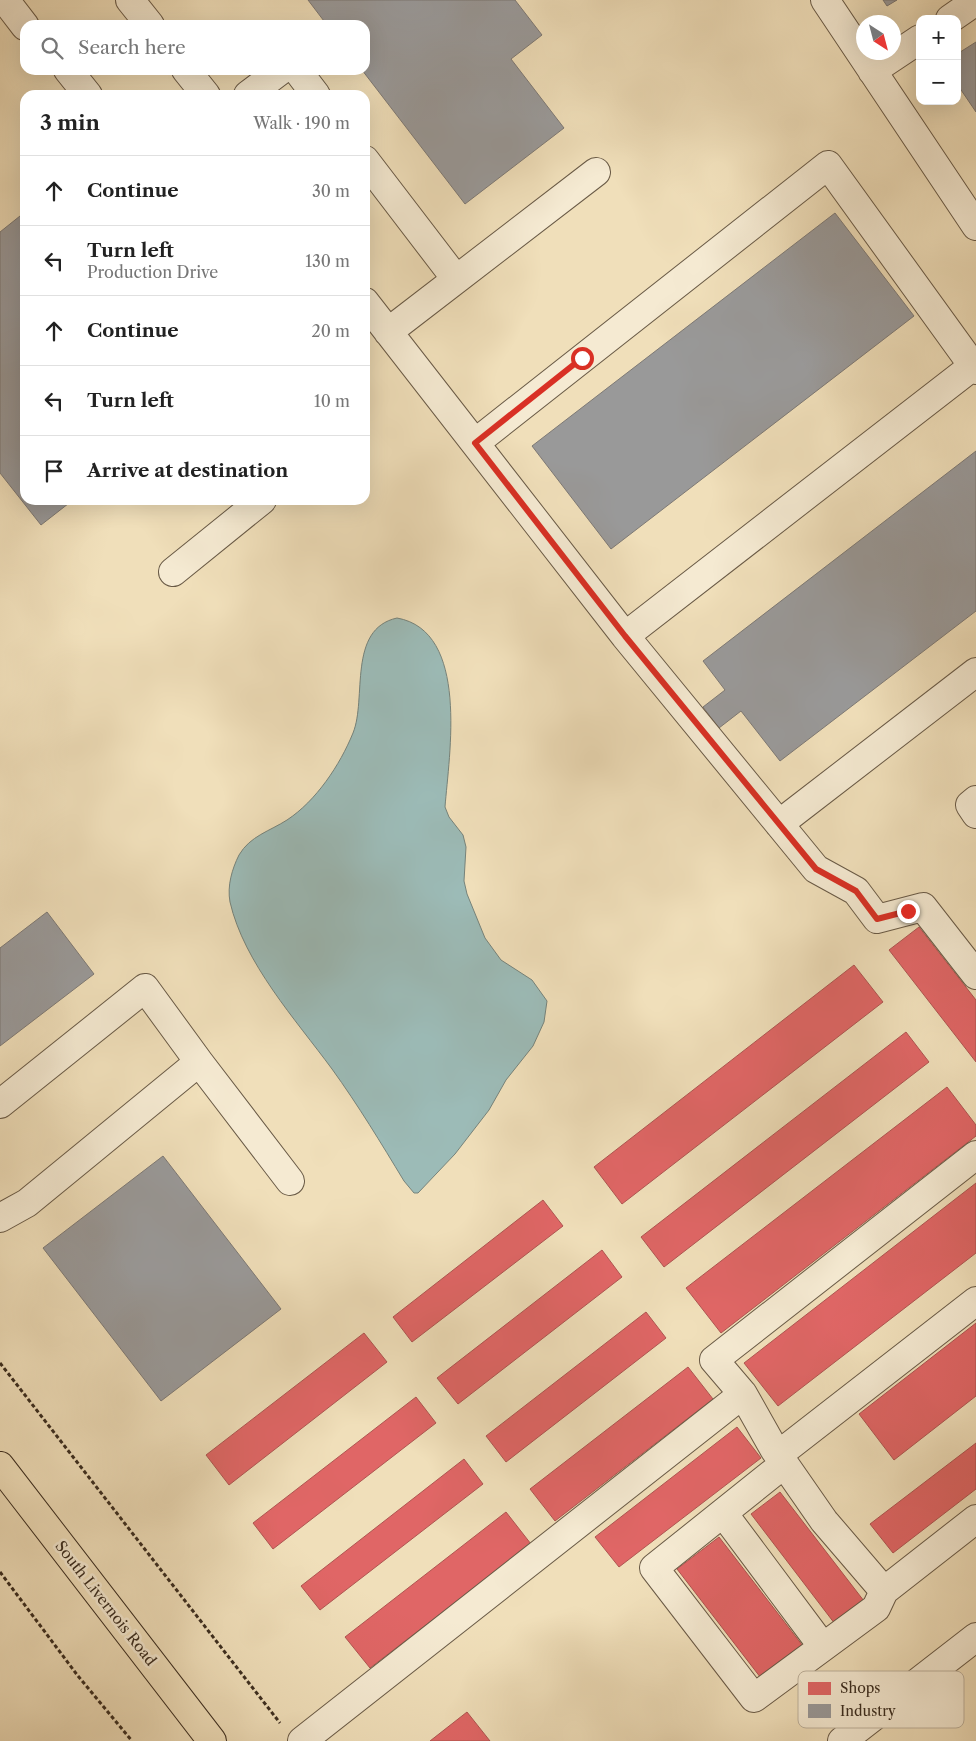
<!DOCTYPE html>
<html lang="en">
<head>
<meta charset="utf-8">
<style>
  body { margin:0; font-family:"Libre Caslon Text",serif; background:#f2f2f2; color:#222 }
  .controls { position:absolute; right:15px; top:15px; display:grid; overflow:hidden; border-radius:10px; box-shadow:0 5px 20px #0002 }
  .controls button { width:45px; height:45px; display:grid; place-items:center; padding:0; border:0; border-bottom:1px solid #e0e0e0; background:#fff; color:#222; font:25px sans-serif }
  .compass { position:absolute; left:856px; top:15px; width:45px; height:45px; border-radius:50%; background:#fff; box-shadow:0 5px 20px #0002; rotate:144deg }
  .stop { position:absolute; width:15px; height:15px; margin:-11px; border:4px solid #d93025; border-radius:50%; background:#fff }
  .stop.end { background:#d93025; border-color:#fff; box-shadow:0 1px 5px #0008 }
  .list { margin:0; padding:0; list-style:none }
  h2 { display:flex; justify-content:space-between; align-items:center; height:65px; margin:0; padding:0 20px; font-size:21px }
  h2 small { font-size:16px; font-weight:400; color:#767676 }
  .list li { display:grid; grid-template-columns:32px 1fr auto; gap:15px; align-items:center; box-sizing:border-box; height:70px; padding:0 20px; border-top:1px solid #e0e0e0 }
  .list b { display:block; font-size:19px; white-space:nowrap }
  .list p { margin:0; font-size:16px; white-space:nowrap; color:#767676 }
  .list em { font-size:16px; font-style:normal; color:#767676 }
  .icon { flex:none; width:28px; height:28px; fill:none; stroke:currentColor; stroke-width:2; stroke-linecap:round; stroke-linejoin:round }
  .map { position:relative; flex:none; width:976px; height:1741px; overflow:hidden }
  .search { position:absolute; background:#fff; box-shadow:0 5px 20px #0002; left:20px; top:20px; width:350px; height:55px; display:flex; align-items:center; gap:12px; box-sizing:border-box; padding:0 18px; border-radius:15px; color:#767676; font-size:19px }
  .panel { position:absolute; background:#fff; box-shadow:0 5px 20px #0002; left:20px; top:90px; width:350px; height:415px; border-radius:15px }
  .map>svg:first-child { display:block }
  .water { fill:#9cbbb7; stroke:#76837b }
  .shops { fill:#e06666; stroke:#af5551 }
  .industry { fill:#999; stroke:#7d7975 }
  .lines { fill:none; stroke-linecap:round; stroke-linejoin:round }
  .minor-casing { stroke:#695a46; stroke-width:30 }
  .major-casing { stroke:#3c2e20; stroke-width:30 }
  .path { stroke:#3c2e20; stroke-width:3; stroke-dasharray:4 2.5; stroke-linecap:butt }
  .minor { stroke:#f5ead2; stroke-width:28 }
  .major { stroke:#f0dfba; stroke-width:28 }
  .route { stroke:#d93025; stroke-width:6 }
  .labels { text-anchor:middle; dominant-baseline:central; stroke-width:5; stroke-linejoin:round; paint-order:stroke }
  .street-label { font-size:15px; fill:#3c2e20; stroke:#f5ead2 }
  .key { fill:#f5ead2; stroke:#beb29d; stroke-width:1 }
  .key-label { font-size:14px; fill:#3c2e20 }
</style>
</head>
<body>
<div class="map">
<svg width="976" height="1741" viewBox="0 0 976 1741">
  <rect width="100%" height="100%" fill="#f0dfba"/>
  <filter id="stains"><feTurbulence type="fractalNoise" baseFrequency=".004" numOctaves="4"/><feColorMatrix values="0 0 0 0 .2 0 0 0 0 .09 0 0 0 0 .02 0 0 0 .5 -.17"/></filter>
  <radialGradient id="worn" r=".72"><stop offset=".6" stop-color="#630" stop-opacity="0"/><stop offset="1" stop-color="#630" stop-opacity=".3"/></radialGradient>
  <path class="water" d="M397,618C470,631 449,755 445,807L449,817L463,835L466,847L464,881L467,894L485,938L501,960L532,980L547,1001L544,1022L533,1046L506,1080L489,1110L455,1154L418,1193H414L404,1181C381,1143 358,1105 332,1069C296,1020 244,963 230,902C227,886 232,869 239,855C250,836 270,831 287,820C316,801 340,765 353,733C367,699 347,629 397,618Z"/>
  <path class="shops" d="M919,927L976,1000V1062L889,950Z
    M854,965L883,1002L622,1204L594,1167Z
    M906,1032L929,1062L664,1267L641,1237Z
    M947,1087L976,1125V1136L721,1333L686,1288Z
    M976,1183V1253L778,1406L744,1363Z
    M543,1200L563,1226L412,1342L393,1317Z
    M602,1250L622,1277L458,1404L437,1378Z
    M646,1312L666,1338L506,1462L486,1436Z
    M976,1323V1396L894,1460L859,1414Z
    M364,1333L387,1362L229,1485L206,1455Z
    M688,1367L713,1399L555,1521L530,1489Z
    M416,1397L436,1423L273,1549L253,1523Z
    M737,1427L761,1458L619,1567L595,1537Z
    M976,1443V1489L893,1553L870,1524Z
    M464,1459L483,1484L320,1610L301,1586Z
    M780,1492L864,1601L835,1624L751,1514Z
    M506,1512L531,1544L370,1668L345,1637Z
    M719,1537L806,1650L764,1682L677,1569Z
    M467,1712L490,1741H430Z"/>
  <path class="industry" d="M308,0H515L542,35L511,59L564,128L465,204L362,70H365V25H327Z
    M883,0H897L887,6Z
    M976,42V112L957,84V54Z
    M25,212V500H73L41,525L0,473V232Z
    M835,213L914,316L611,549L532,446Z
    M976,451V611L780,761L741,711L719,728L703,707L725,690L703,661Z
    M47,912L94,974L0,1046V948Z
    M163,1156L281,1309L161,1401L43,1248Z"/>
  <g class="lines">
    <g class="minor-casing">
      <path id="minor" d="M5,0L25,26
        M130,0L150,25
        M825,0L976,226
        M950,19L976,1
        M68,70L88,95
        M186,70L206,95
        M297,70L316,95
        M872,71L920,39
        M248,95L281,70
        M365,160L456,279
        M365,302L625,636L816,869L856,891L877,919L923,907L976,975
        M388,332L596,172
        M475,443L828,165L976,370
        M173,572L262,500
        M625,636L973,366
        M976,800L970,805L976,814
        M779,824L976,672
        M199,1062L290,1181
        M0,1104L145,988L199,1062L27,1203L0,1218
        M743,1394L774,1449L824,1521L884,1591
        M778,1455L976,1301
        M784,1464L654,1568L754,1698L876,1608L884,1591L976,1519
        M723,1513L823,1647
        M302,1741L743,1394L714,1360L976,1155
        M842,1741L976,1637"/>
    </g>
    <g class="major-casing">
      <path id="major" d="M0,1466L212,1741"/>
    </g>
    <path class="path" d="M0,1363L280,1723
      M0,1572L78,1676L132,1741"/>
    <use href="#minor" class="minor"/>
    <use href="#major" class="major"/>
  </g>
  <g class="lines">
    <path class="route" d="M582,358L475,443L625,636L816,869L856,891L877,919L908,911"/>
  </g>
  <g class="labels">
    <g class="street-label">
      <text transform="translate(106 1603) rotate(52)">South Livernois Road</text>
    </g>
  </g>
  <rect x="798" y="1671" width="166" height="57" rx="8" class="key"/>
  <rect x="808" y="1682" width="23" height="13" fill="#e06666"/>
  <rect x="808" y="1704" width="23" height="14" fill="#999"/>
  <g class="key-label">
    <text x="840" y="1693">Shops</text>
    <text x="840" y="1716">Industry</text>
  </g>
  <rect width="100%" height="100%" filter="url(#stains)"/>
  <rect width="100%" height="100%" fill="url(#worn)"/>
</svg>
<div class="controls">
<button>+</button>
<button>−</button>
</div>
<svg class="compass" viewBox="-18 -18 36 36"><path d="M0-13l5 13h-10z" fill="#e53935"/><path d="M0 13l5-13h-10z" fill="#767676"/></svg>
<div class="stop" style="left:582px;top:358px"></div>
<div class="stop end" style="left:908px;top:911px"></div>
<div class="search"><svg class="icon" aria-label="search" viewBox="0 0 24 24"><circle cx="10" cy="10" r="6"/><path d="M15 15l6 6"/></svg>Search here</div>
<section class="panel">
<h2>3 min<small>Walk · 190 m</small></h2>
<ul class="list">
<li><svg class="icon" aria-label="ahead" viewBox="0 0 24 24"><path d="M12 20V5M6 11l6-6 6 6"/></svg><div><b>Continue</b></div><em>30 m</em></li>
<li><svg class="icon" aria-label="left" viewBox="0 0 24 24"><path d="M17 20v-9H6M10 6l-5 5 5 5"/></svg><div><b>Turn left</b><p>Production Drive</p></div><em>130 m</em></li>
<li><svg class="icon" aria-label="ahead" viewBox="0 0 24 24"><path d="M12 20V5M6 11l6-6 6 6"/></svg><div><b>Continue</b></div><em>20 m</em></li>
<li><svg class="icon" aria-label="left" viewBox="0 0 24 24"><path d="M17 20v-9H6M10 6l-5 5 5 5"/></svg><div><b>Turn left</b></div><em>10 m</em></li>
<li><svg class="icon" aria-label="arrive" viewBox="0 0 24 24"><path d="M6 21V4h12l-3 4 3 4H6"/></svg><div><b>Arrive at destination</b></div></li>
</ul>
</section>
</div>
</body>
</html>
